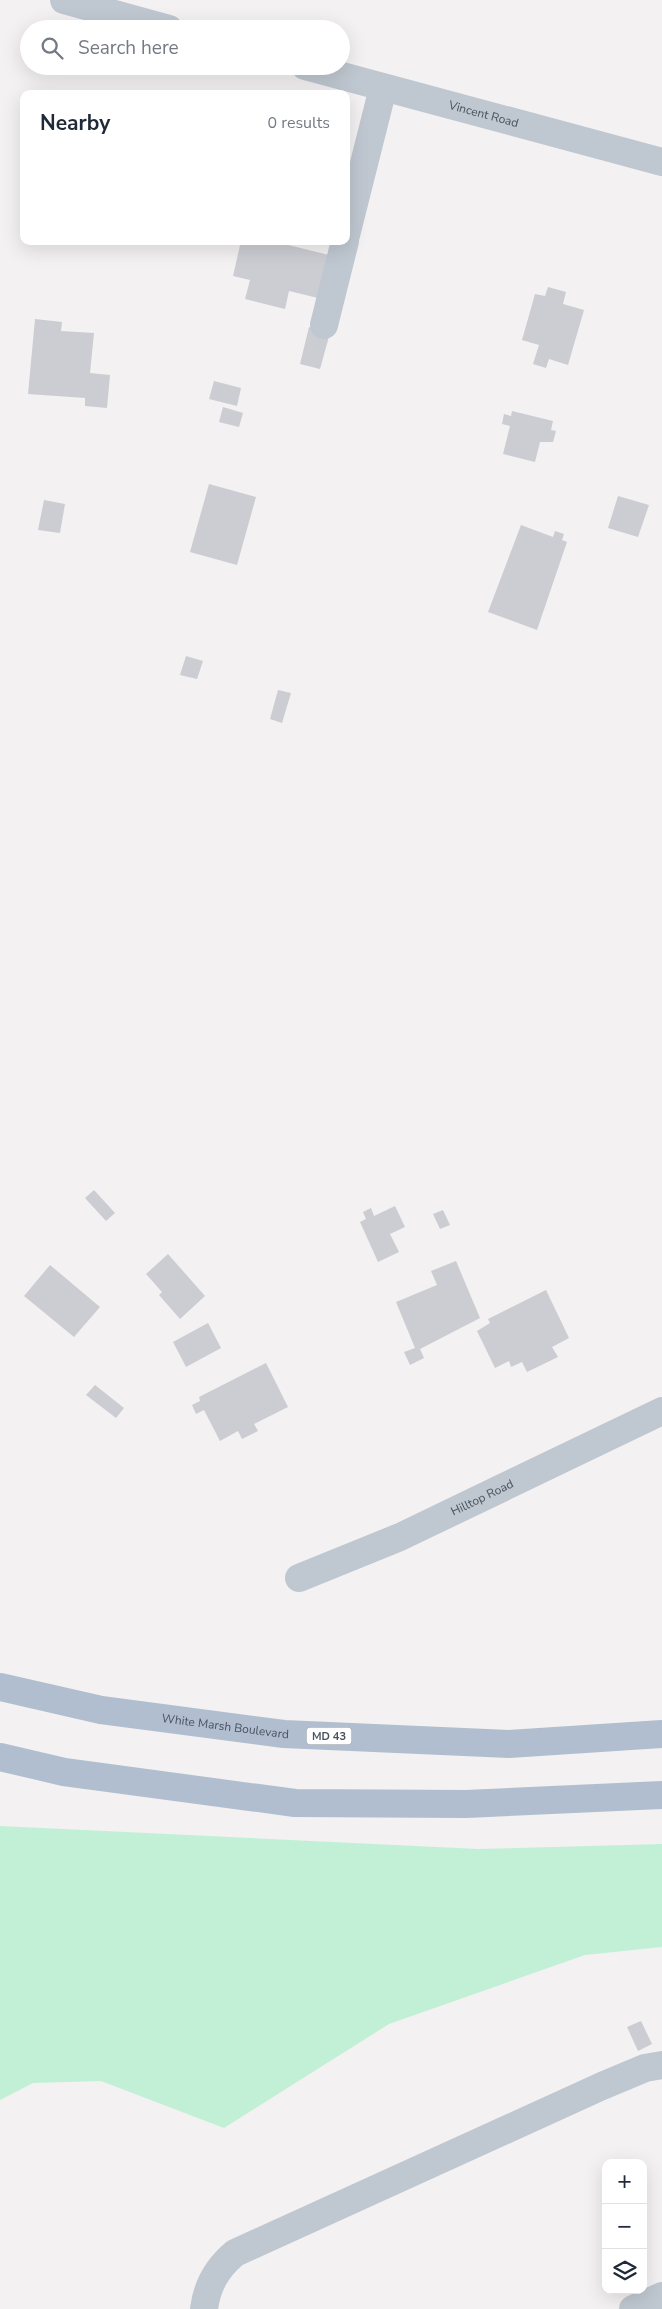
<!DOCTYPE html>
<html lang="en">
<head>
<meta charset="utf-8">
<style>
  body { margin:0; font-family:"Nunito Sans",sans-serif; background:#f2f2f3; color:#1f2937 }
  .controls { position:absolute; right:15px; bottom:15px; display:grid; overflow:hidden; border-radius:10px; box-shadow:0 5px 20px #0002 }
  .controls button { width:45px; height:45px; display:grid; place-items:center; padding:0; border:0; border-bottom:1px solid #e0e1e3; background:#fff; color:#1f2937; font:25px sans-serif }
  .list { margin:0; padding:0; list-style:none }
  h2 { display:flex; justify-content:space-between; align-items:center; height:65px; margin:0; padding:0 20px; font-size:21px }
  h2 small { font-size:16px; font-weight:400; color:#747a83 }
  .icon { flex:none; width:28px; height:28px; fill:none; stroke:currentColor; stroke-width:2; stroke-linecap:round; stroke-linejoin:round }
  .map { position:relative; flex:none; width:662px; height:2309px; overflow:hidden }
  .search { position:absolute; background:#fff; box-shadow:0 5px 20px #0002; left:20px; top:20px; width:330px; height:55px; display:flex; align-items:center; gap:12px; box-sizing:border-box; padding:0 18px; border-radius:28px; color:#747a83; font-size:19px }
  .panel { position:absolute; background:#fff; box-shadow:0 5px 20px #0002; left:20px; top:90px; width:330px; height:155px; border-radius:10px }
  .map>svg:first-child { display:block }
  .green { fill:#c1f0d6 }
  .building { fill:#cbcdd3 }
  .lines { fill:none; stroke-linecap:round; stroke-linejoin:round }
  .minor { stroke:#bfc7d0; stroke-width:28 }
  .major { stroke:#b1becf; stroke-width:28 }
  .labels { text-anchor:middle; dominant-baseline:central; stroke-width:4; stroke-linejoin:round; paint-order:stroke }
  .shield { fill:#fff; stroke:#80878f; stroke-width:1 }
  .shield-label { font-size:11px; font-weight:bold; fill:#49535f }
  .street-label { font-size:12px; fill:#49535f; stroke:#fff }
</style>
</head>
<body>
<div class="map">
<svg width="662" height="2309" viewBox="0 0 662 2309">
  <rect width="100%" height="100%" fill="#f3f1f1"/>
  <path class="green" d="M0,1826L478,1849L662,1844V1947L585,1955L389,2024L224,2128L101,2081L33,2083L0,2100Z"/>
  <path class="building" d="M241,241H272L333,256L322,299L289,291L285,309L245,299L250,280L233,276Z
    M548,287L566,292L563,304L584,310L568,365L549,359L546,368L533,364L539,345L522,340L535,294L545,296Z
    M35,319L62,322L61,331L94,333L90,373L110,375L107,408L85,406V398L28,394Z
    M309,327L330,333L320,369L300,364Z
    M214,381L241,388L237,406L209,399Z
    M223,407L243,413L239,427L219,422Z
    M512,411L553,421L551,430L556,431L553,442H540L535,462L503,454L510,426L502,424L504,414L511,416Z
    M209,484L256,497L237,565L190,552Z
    M618,496L649,505L638,537L608,528Z
    M44,500L65,504L60,533L38,530Z
    M521,525L553,537L555,531L564,534L562,540L567,542L537,630L488,612Z
    M186,656L203,661L197,679L180,675Z
    M278,690L291,693L282,723L270,719Z
    M94,1190L115,1213L106,1221L85,1198Z
    M395,1206L405,1227L390,1234L399,1252L378,1262L360,1222L366,1219L363,1212L371,1208L374,1216Z
    M443,1210L450,1225L440,1229L433,1214Z
    M168,1254L205,1296L180,1319L159,1295L162,1292L146,1274Z
    M456,1261L480,1318L420,1349L424,1358L410,1365L404,1352L415,1348L396,1302L437,1285L431,1271Z
    M50,1265L100,1307L74,1337L24,1296Z
    M546,1290L569,1338L552,1347L558,1357L527,1372L522,1362L511,1367L509,1361L495,1368L477,1331L490,1323L488,1319Z
    M208,1323L221,1348L186,1367L173,1342Z
    M266,1363L288,1407L254,1424L258,1431L242,1439L238,1431L220,1441L204,1410L196,1414L192,1405L200,1401L199,1397Z
    M95,1385L124,1408L116,1418L86,1395Z
    M641,2021L652,2044L638,2051L627,2027Z"/>
  <g class="lines">
    <g class="minor">
      <path d="M64,0L169,29"/>
      <path id="s1" d="M305,66L662,162"/>
      <path d="M346,235L383,88"/>
      <path d="M324,325L345,241"/>
      <path id="s2" d="M299,1578L400,1537L662,1411"/>
      <path d="M204,2309C207,2285 217,2268 235,2253L602,2086L645,2068L662,2065"/>
      <path d="M633,2309L662,2296"/>
    </g>
    <g class="major">
      <path id="s3" d="M0,1687L101,1710L284,1734L509,1744L662,1734"/>
      <path d="M0,1757L64,1772L295,1803L466,1804L662,1795"/>
    </g>
  </g>
  <g class="labels">
    <rect class="shield" x="306.5" y="1727.5" width="45" height="17" rx="4"/>
    <g class="shield-label">
      <text x="329" y="1736">MD 43</text>
    </g>
    <g class="street-label">
      <text stroke="none"><textPath href="#s1" startOffset="185">Vincent Road</textPath></text>
      <text stroke="none"><textPath href="#s2" startOffset="200">Hilltop Road</textPath></text>
      <text stroke="none"><textPath href="#s3" startOffset="229">White Marsh Boulevard</textPath></text>
    </g>
  </g>
</svg>
<div class="controls">
<button>+</button>
<button>−</button>
<button><svg class="icon" aria-label="layers" viewBox="0 0 24 24"><path d="M12 4l9 5-9 5-9-5zM3 14l9 5 9-5"/></svg></button>
</div>
<div class="search"><svg class="icon" aria-label="search" viewBox="0 0 24 24"><circle cx="10" cy="10" r="6"/><path d="M15 15l6 6"/></svg>Search here</div>
<section class="panel">
<h2>Nearby<small>0 results</small></h2>
<ul class="list">
</ul>
</section>
</div>
</body>
</html>
